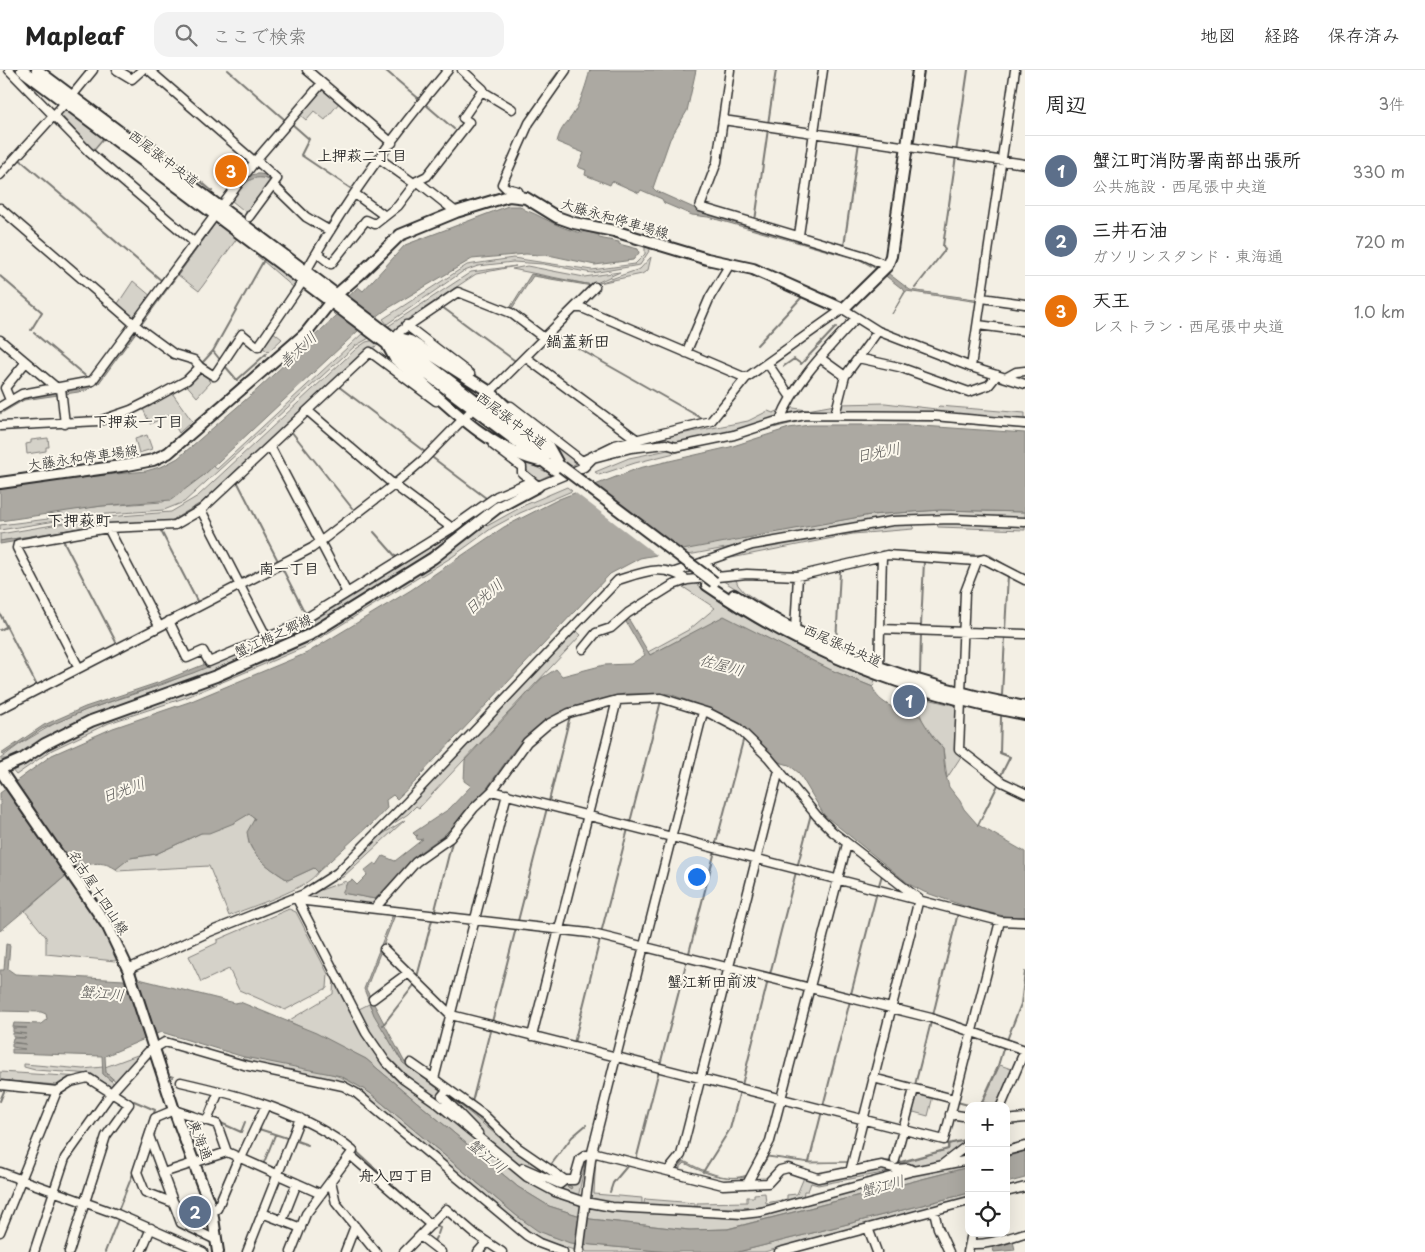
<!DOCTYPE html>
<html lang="ja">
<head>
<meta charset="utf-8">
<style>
  body { margin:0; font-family:"Playpen Sans","Klee One",sans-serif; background:#f2f2f2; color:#222 }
  .controls { position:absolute; right:15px; bottom:15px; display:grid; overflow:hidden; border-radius:10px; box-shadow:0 5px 20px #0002 }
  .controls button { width:45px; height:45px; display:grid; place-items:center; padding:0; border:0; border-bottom:1px solid #e0e0e0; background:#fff; color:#222; font:25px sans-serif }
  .you { position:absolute; left:696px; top:806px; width:18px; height:18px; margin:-12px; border:4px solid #fff; border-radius:50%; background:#1a73e8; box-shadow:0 0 0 8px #1a73e833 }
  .badge { display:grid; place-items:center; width:32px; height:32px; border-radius:50%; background:#b45309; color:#fff; font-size:16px; font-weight:700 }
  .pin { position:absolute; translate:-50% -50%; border:2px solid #fff; box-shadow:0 1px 5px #0006 }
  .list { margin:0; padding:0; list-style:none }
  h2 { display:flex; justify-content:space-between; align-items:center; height:65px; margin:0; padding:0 20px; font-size:21px }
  h2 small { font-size:16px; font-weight:400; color:#767676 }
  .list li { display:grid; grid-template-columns:32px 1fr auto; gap:15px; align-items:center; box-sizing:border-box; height:70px; padding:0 20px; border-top:1px solid #e0e0e0 }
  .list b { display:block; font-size:19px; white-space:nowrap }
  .list p { margin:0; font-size:16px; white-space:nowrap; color:#767676 }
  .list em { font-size:16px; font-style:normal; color:#767676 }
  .icon { flex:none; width:28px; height:28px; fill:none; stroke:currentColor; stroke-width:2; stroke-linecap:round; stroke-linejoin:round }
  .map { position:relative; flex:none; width:1025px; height:1182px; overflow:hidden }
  header { display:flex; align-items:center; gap:30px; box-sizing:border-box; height:70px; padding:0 25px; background:#fff; border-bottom:1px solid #e0e0e0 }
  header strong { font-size:24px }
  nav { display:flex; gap:28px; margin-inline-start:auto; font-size:18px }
  .search { width:350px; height:45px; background:#f2f2f2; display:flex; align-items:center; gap:12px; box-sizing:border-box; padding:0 18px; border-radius:15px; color:#767676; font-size:19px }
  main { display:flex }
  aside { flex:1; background:#fff }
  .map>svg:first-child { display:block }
  .green { fill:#d5d2c9; stroke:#807e7a }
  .water { fill:#aca9a2; stroke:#787772 }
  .pier { fill:#f3efe4 }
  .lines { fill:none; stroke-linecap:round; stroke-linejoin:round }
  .stream { stroke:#787772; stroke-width:2 }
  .minor-casing { stroke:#2b2b2b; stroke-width:11 }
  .major-casing { stroke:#2b2b2b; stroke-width:14 }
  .minor { stroke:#fbf7ec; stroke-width:8 }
  .major { stroke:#fbf7ec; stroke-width:10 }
  .major-bridge-casing { stroke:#2b2b2b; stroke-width:14; stroke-linecap:butt }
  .major-bridge { stroke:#fbf7ec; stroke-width:10 }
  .labels { text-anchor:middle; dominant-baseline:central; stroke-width:4; stroke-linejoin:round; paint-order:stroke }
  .street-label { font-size:14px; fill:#2b2b2b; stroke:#fbf7ec }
  .neighbourhood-label { font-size:15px; font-weight:bold; fill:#2b2b2b; stroke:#fbf7ec }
  .water-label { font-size:15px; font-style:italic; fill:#585755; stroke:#fbf7ec }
  .quarter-label { font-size:16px; font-weight:bold; fill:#2b2b2b; stroke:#fbf7ec }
</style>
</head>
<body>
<header>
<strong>Mapleaf</strong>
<div class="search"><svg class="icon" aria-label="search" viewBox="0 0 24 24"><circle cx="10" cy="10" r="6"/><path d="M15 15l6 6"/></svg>ここで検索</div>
<nav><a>地図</a><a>経路</a><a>保存済み</a></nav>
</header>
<main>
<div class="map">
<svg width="1025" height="1182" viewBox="0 0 1025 1182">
  <rect width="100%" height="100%" fill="#f3efe4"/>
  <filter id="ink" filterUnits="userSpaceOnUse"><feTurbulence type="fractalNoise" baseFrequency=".02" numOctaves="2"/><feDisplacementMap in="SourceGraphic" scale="10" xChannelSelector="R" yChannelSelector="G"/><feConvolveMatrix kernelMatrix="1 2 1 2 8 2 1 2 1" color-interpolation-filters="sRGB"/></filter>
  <g filter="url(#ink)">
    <path class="green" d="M321,18L339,33L325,50L314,41L306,50L298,43Z
      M65,36L105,66L93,81L58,42Z
      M253,107H263L272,112L248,144L232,131L247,110Z
      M217,151L238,167L199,221L178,205Z
      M645,174L651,178L640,195L592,203L543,194L513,192L478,196L462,202L387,254L383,249L467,195L513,188L592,200L635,194L645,184Z
      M257,180L297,212L294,218L255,184Z
      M651,187L648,200L642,204L599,213L640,199Z
      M516,196L476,204L402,253L403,255L396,262L387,257L471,202Z
      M527,196L584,207L620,202L592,215L512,199Z
      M133,211L152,227L135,250L117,235Z
      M272,261L282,269L268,282L261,276Z
      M364,262L371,267L355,276L184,432L164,440L93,445L0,460V455L48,449L47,443L102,436L163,432L204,405L213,396L217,399Z
      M375,270L380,274L369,280L201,433L171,451L105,454L0,471V464L94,448L171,442L198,426L356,279L366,272Z
      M201,298L212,306L208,310L211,312L197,327L185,313Z
      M170,320L192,351L179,363L169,345L150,354L143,339Z
      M885,333L936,339L939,336L1025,343V352L838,343L839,334Z
      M835,335L833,343L784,347L787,337L807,340Z
      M510,338L577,389L578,392L570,397Z
      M783,339L779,348L732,364L681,374L669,370L614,377L748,351L768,341L773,343Z
      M889,346L1025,355V359L936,351L805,350L635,393L599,405L595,402L629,388L736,366L805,347Z
      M147,365L152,379L139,383L135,369Z
      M48,368L49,377H46V381L27,384L26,374L31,373V370Z
      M490,370L531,395L551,404L537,411Z
      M567,417L572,421L520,443L492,458L452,487L305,577L187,627L109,653L52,680L16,705L11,699L89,657L268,588L484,453L487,456L525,435Z
      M511,424L399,504L310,559L215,600L95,644L63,658L20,684L7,689H0L20,674L57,652L86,640L164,614L311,552L447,467L486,438Z
      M940,440L1025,442V449L951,448L839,457L688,485L679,479L870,445Z
      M950,451L1025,454V460L938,457L937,454L919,452Z
      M914,452L913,459L853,464L716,491C779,467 847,460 914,452Z
      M735,507L738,515L744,522L792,553L720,509Z
      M692,511C748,554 811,585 875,610L873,617L831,600L724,547L650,585L648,582L690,559L715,538L680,515Z
      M573,558L581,565L419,738L416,736L408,744L379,763Z
      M919,627L957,636L962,685L947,708L943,678L924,655L918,638Z
      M249,744L255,748C253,754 249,761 248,767C248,784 276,803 288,810L314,798L318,802C308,819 249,837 229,846L209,796L117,801L116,797L130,788L156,784L201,763L218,759Z
      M405,750L343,807L329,813L378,767Z
      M68,804L98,850L118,887L115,891L46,884V867L25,841Z
      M346,811L347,813L343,823L375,829L378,826L380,827L373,835L308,829L304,826Z
      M289,839L296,842L328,904L327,918L285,940L239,920L229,899L201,912L189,886L217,873V870Z
      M334,904L385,994L528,1109L581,1133L730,1146L969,1092V1097L727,1159L690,1160L590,1149L549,1136L518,1117L366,989L288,951L333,924Z
      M369,934L400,989L443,1022L466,1051L404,1007L372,970L357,940Z
      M222,983L242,989L244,987C286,992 335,998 370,1023L517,1146L548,1165L575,1173L574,1180L539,1169L513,1151L366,1028L325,1008L245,993L221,985Z
      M140,984L118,1013L106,1003L105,997Z
      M24,994L83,999L103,997V1004L116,1015L111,1017L92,1004L35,1000L24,997Z
      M1000,995L1014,1000L998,1036L983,1032Z
      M0,1002L82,1007L56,1017V1015L0,1010Z
      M915,1022L933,1026L928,1046L910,1041Z
      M446,1024C481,1051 512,1080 548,1105L525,1098L512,1089H507L483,1066Z
      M969,1070V1072L942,1094L915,1100L913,1094L900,1097L878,1092L902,1093L949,1079V1074Z
      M596,1085L594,1124L642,1128V1137L589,1130Z
      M586,1088L578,1128L547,1116L549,1112L564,1116L566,1112L570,1114L576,1113L583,1089Z
      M881,1097L897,1101L890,1106L888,1102L818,1115L811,1113L808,1121H804L803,1128L764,1137L697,1139V1133L747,1132V1127H754V1124L765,1123L766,1133L787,1129V1125L797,1124L805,1105L817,1109Z
      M969,1123V1129L764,1182H738Z
      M645,1129L695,1133V1139L643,1137Z
      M583,1174L669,1182H586Z"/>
    <path class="water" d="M590,0H696L687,41L670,69L653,118L656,121L694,138L864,188L880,197L910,220L1025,236V239L906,221L892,244L905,221L878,200L860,190L708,147L692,145L664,133L662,129L641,120L639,123L612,111L610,115L585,105L586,100L578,97L584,83L557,72C561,55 567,55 575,41C582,28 586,15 590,0Z
      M384,74L385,76L330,155L327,156L307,144L270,110C249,102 242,117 231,132L229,130C234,124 241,110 249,106C278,92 302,151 328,153Z
      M508,136H520C526,142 530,141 537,145C553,153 565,160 583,163L584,161L599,165V168L619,172V174L638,179L639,183L633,190L595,195L553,186L526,184L472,189L387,239L360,259L204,405L171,430L102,436L0,451V416L146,401L163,396L178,388L258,319L336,246L333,243L358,217L363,221L405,175Z
      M213,152L215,154L99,313L85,321L24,330L0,344V339L22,327L85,317L97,311Z
      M531,204L592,215V216L533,206L511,240L486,231V229L510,238Z
      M368,279L369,280L201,437L172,453L106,456L0,474V471L105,454L171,451L201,433Z
      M809,355H908L1025,363V442L940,440L870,445L640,488L610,504L420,705L421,706L397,729L393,725L386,730L387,738L369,757L368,756L318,802L314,798L288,810C274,801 257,791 249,773C248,769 248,766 247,762L255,748L249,744L234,753L209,763H201L156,784L130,788L116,799C99,788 84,795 68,804L0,861V723L52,685L113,658L189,632L307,583L411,520L504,457L559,429L639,398L730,377L789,358Z
      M501,428L447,467L291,563L193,603L86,640L42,659L3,685L1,684L44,655L85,637L163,611L290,560L484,436Z
      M893,481L990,485L1025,507L990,487L893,482L881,484L840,497L805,503L747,501L720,504L719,502L748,500L805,501Z
      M724,546L831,600L873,617C876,634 904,643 920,646L934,669L943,678L945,702L949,717L960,731L964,739L978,755L1025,782V847H1008L970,838L924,822L909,814L824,745L799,703L789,695L779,692L744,658L722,644L670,624H624L574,637L558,643L528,665L514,680L485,721L470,734L457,752L443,766L419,783L375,829L342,823L347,813L352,810L357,815L367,805L364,801L374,793L377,795L383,786L395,791L423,769L418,770L416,767L418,765L416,766L413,763L449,739L471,716L464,711L465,690L542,608L556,599L562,606L604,595L631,594L645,585L626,552L628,548L650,585Z
      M393,844L395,845L366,919L404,991L484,1051L517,1081L572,1117L571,1119L518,1084L483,1052L403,993L374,945L364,919Z
      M6,874L10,875L8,899L15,904L124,910L125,913L139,909L235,933L240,932L316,963L366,989L518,1117L549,1136L590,1149L689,1160L728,1159L969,1097V1123L738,1182H669L570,1173L538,1161L517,1146L370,1023L341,1006L244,987L161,962L105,986L106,1003L113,1009L111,1011L103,1004L102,986L12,983V979H25L12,977V973L26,974L12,972L13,968H26L13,967V963L26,964L13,962V958H27L13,957L14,953L41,954L47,949L46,944L41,942L0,941V900H4Z
      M1025,1081V1108L1006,1113V1087Z
      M767,1086L809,1092H848L810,1093L768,1087L756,1106C727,1110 710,1107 685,1093L676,1101L675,1099L684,1091C713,1106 747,1121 767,1086Z
      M1013,1171L1015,1180L994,1182L992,1175Z"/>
    <path class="pier" d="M592,413L682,481L658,486L573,421Z"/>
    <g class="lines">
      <path class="stream" d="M228,0L284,49
        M385,0L418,28
        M551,12L560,0
        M27,14L54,40
        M425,34L454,59
        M58,43L89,76
        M292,54L309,69L301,85L350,118
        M768,54L776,0
        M146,65L212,121
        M92,80L93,81L104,68
        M956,82L968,0
        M18,88L162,211
        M755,151L768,59
        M844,176L859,72
        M0,206L42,242L31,260
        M915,218L945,180L943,176L956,86
        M442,237L514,290
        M34,263L89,309
        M553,264L703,349
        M757,275L801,228
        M213,281L221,291
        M203,292L213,281L264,190
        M225,296L237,310L266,284
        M784,296L794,289L801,294L836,257
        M338,316L425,382
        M496,321L512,333
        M291,361L352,438
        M433,388L486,428
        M237,411L277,489
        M160,459L197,531
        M374,462L397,488
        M63,470L116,572
        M282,498L306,545
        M0,544L36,614
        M921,556L924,491
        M0,560L6,557
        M1005,560L1008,505
        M836,572L840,502
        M920,603L921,564
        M1002,625L1005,567
        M918,638V627
        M1000,707L1010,687L1000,683L1001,647
        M549,731L570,646
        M630,752L661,631
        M978,755L999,713
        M716,773L744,667
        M798,794L811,744
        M879,815L882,805
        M435,840L452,772
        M518,851L547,738
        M601,863L628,759
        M689,883L715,781
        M770,904L796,802
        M417,907L432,850
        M851,924L877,822
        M933,945L958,843
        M492,952L516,858
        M383,955L415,914
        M1007,970L1021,934L1025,902
        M574,973L600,869
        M660,995L687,890
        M170,1006L173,1007
        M0,1011L55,1016
        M742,1015L768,910
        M915,1015L931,952
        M235,1021L244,1024
        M248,1025L263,1030
        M0,1031L5,1019
        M134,1031L155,1040L153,1046
        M472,1032L491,957
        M957,1032L972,1036
        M823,1036L850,931
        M980,1036L997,999L1004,976
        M301,1045L312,1050
        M316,1052L324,1057
        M221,1053L241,1062L245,1052
        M259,1059L290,1069
        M294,1070L308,1075
        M356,1081L393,1115
        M636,1090L659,1000
        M809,1092L822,1041
        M878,1092L892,1091
        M897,1093L948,1079V1074L969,1069
        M263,1095L275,1065
        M550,1096L572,1067L586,1055
        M855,1096L875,1092
        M703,1102L730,1059L740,1021
        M396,1118L419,1139
        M610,1122L613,1113L629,1094
        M118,1141L134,1101
        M426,1144L432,1150
        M436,1154L440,1158L438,1164
        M436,1167L434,1171L439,1176
        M105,1182L118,1149"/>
      <g class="minor-casing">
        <path id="minor" d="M9,0L89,82L195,173
          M117,0L132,9L142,0
          M149,0L255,92
          M307,0L392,73
          M730,0L717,92L700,137L865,186L887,196
          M482,21L512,39
          M71,27L93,0
          M723,50L1025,94
          M380,89L415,114
          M0,105L66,32
          M417,111L456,142
          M273,115L306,147L330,161
          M355,124L385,146
          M520,126L518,121L506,118L502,114L529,53L566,0
          M0,138L140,259L174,284L194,290L200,297L214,306L242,264L258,277L301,214
          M249,147L277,109L256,90
          M799,165L823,0
          M317,183L331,194L366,150L375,154L398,136L417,111L427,106L469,52L463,48L483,19L462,0
          M309,196C348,127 397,61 448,0
          M982,228L1025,234
          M574,238L595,217
          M406,255L470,304
          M978,255L1025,261
          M399,262L458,222L511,243L544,268
          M0,270L57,318
          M686,283L710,227L730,194
          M525,287L636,369
          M820,288L845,306
          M858,288L899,297L969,322L989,315L997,305
          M768,294L790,326
          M971,297L1015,0
          M1007,307L1016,302L1025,301
          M61,318L65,354
          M10,330L5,318L26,292
          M482,330L574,238H582L746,308
          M511,336L582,391L583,395
          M0,337L22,324L92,311L256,90L322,13
          M308,341L394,415L452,458
          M835,345L845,306L878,261
          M780,350C796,310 827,280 856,248
          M0,356L99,351L131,340L149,331L187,310L200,297
          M493,375L522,397V403L538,416L584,397L593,388L631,378L666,374L676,377L734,365L780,350L805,345L934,346L1025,354
          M270,376L347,523
          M582,391L615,375L711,351L746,308L843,239L878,261L971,297L1025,314
          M201,440L267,568
          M108,458L159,556
          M704,492L718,506
          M675,502L752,475L892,451L951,449L1025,452
          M169,551L187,588L203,581L209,592L292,557L452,458L497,426L532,411
          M880,559L1025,564
          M795,560L798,506
          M583,579L596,563L611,558L628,543L673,515L687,510L747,504L798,506L887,485L977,491L984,489L1025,510
          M879,597L882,486
          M79,598L17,478L18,474L108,458L175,455L201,440L370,282L436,331
          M961,623L965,522L977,491
          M961,631L959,679L1002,712L1025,723
          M0,639L312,478L394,415L423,390L469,343
          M492,721L1000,851L1025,852
          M507,724L434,1009L485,1046L517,1077L565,1110H574L580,1089L586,1085L591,1086
          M296,827L366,963L386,992L403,1009L437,1033L527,1107L555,1122L585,1132L612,1137L743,1144L761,1142L913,1101L969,1090
          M296,827L306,831L589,863L931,948L1025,980
          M375,838L416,792L450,768L474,738L492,721L527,672L548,654L569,643L617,630L661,628L709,643L738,658L768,687L817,746L833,762L919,829
          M384,879L451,945L944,1070L1000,851
          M128,899L207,863L304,824L337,803L406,733L618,510C644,502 663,493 687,510
          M373,929L408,903
          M532,966L617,630
          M411,993L434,1009
          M873,1008L954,1029
          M181,1012C242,1026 303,1041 353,1081L306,1144L291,1182
          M0,1015L57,1021
          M448,1019L442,1026L478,1063
          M1001,1036L1025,980
          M950,1044L969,1047
          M1006,1050L1025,1048
          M207,1051L219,1021
          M149,1066L137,1102L145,1122L174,1133
          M1006,1081L1025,1076
          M592,1082L723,1115L768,1113L780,1100L788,1098L818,1108L882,1095L897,1099L908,1098L912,1100
          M350,1085L431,1155
          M241,1088L266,1035
          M895,1090L914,1019
          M943,1094L969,1074
          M523,1098L560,1114L565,1110
          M668,1101L681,1085L779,700
          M0,1102L117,1144L203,1182
          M850,1102L919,829
          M163,1103L227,1082L321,1124
          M331,1111L336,1133L376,1182
          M747,1114L770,1071L847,774
          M1006,1122L1025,1117
          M212,1141L217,1139L239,1087
          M934,1141L938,1158L949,1182
          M262,1143L301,1158
          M282,1151L297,1113
          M868,1158L877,1182
          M0,1162L57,1021L71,1012L88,1008L129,1034L106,1066L69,1182
          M420,1166L441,1182
          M216,1170L181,1153L149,1066L155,1048L174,1040L217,1054L227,1082
          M971,1174C989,1175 1007,1168 1025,1163
          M34,1182L65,1088L112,1022L148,982L165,972L244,995L343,1016L356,1023L526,1165L539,1173L563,1182
          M141,1182L151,1158
          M247,1182L300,1048
          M345,1182L355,1156
          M404,1182L446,1139L475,1164L502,1182
          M478,1182L487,1172
          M579,1182L592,1082L703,642
          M779,1182L969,1131
          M968,1182L972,1163"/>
      </g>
      <g class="major-casing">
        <path id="major" d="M22,0L555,400
          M37,0L300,197L547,385
          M396,267L410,271L490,322L548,376L558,394
          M388,276L395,289C439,325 482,377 539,391
          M0,413L128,395L153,390L168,383L305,264L336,225L360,204L400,165L456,142L509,126L526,128L557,147L574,153L614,161L707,189L753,199L843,239L887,196L891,186L918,0
          M707,515C806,583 907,622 1025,644
          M734,525C822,583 922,617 1025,637
          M0,699L23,689L45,674L91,651L216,606L309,565L433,488L497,438L538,416
          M0,700L108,857L128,899L174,1040L212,1141L218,1182"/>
      </g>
      <use href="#minor" class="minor"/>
      <use href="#major" class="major"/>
      <g class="major-bridge-casing">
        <path id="major-bridge" d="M562,397L714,512"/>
      </g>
      <use href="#major-bridge" class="major-bridge"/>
    </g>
  </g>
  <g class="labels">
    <g class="street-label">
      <text transform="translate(164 88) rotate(37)">西尾張中央道</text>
      <text transform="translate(615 148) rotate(16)">大藤永和停車場線</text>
      <text transform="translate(512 350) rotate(37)">西尾張中央道</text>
      <text transform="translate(83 387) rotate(-8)">大藤永和停車場線</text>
      <text transform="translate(273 565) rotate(-25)">蟹江梅之郷線</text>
      <text transform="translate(843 575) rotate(24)">西尾張中央道</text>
      <text transform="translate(99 822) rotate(57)">名古屋十四山線</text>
      <text transform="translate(201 1070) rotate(69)">東海通</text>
    </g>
    <g class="neighbourhood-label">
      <text x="362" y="84">上押萩二丁目</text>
      <text x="138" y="350">下押萩一丁目</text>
      <text x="289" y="497">南一丁目</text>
      <text x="712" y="910">蟹江新田前波</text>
      <text x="396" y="1104">舟入四丁目</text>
    </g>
    <g class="water-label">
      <text transform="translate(297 279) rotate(-43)">善太川</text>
      <text transform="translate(878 381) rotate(-11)">日光川</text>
      <text transform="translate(483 526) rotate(-41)">日光川</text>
      <text transform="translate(722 594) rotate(15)">佐屋川</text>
      <text transform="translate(123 719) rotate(-20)">日光川</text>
      <text transform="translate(102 922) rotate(5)">蟹江川</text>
      <text transform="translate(488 1085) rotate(40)">蟹江川</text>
      <text transform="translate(882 1115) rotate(-15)">蟹江川</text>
    </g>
    <g class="quarter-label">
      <text x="578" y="270">鍋蓋新田</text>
      <text x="79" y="449">下押萩町</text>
    </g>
  </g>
</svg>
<div class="controls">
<button>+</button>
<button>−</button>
<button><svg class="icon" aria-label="locate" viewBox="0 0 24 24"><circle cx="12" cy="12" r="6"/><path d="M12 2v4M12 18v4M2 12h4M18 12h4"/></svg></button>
</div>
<div class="you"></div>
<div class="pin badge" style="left:909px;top:631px;background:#5c6f8a">1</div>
<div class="pin badge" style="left:195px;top:1142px;background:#5c6f8a">2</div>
<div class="pin badge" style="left:231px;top:101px;background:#e8710a">3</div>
</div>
<aside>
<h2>周辺<small>3件</small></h2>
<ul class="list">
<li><span class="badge" style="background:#5c6f8a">1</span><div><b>蟹江町消防署南部出張所</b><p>公共施設 · 西尾張中央道</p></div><em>330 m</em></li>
<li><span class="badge" style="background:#5c6f8a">2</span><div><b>三井石油</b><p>ガソリンスタンド · 東海通</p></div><em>720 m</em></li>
<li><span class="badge" style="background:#e8710a">3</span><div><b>天王</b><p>レストラン · 西尾張中央道</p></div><em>1.0 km</em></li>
</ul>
</aside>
</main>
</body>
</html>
